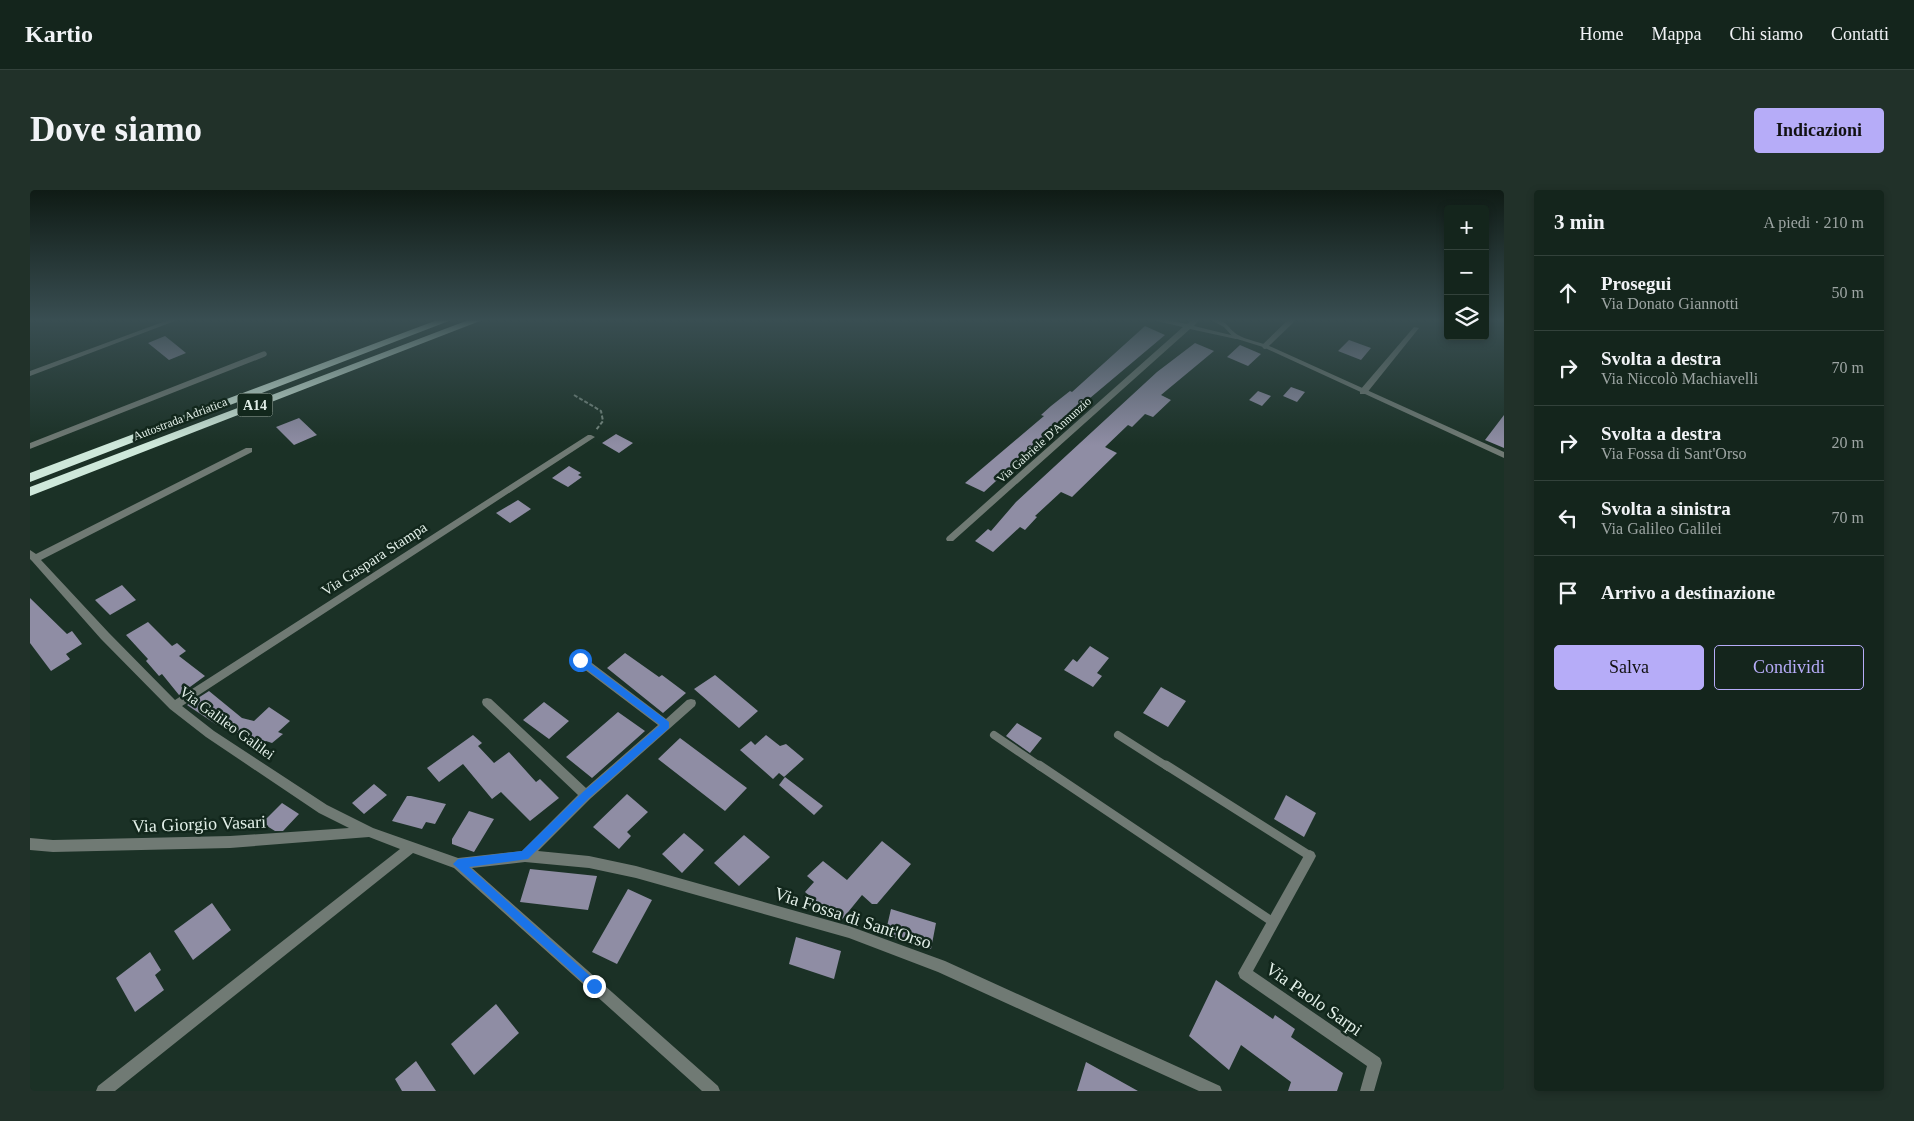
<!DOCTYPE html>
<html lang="it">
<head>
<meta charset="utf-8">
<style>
  body { margin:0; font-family:"Times New Roman",serif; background:#213129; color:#f1f3f6 }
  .controls { position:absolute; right:15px; top:15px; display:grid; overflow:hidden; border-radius:5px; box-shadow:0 2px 8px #0003 }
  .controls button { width:45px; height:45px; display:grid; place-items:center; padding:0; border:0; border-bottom:1px solid #33423b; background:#14251c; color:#f1f3f6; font:25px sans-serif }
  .stop { position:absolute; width:15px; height:15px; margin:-11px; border:4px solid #1a73e8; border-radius:50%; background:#fff }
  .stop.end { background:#1a73e8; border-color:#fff; box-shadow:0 1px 5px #0008 }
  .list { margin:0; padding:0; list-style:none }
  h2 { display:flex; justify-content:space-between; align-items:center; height:65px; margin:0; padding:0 20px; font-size:21px }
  h2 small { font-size:16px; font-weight:400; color:#9da5a3 }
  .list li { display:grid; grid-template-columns:32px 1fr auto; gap:15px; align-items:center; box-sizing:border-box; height:75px; padding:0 20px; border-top:1px solid #33423b }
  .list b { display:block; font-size:19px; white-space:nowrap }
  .list p { margin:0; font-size:16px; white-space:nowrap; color:#9da5a3 }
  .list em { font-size:16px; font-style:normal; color:#9da5a3 }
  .actions { display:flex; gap:10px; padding:15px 20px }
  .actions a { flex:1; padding:11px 0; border:1px solid #b6acf8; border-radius:5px; text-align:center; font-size:18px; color:#b6acf8 }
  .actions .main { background:#b6acf8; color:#111 }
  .icon { flex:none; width:28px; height:28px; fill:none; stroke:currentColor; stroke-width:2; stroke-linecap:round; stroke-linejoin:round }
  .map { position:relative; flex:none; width:1474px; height:901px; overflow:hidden; border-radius:5px }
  header { display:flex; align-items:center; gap:30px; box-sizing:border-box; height:70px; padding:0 25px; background:#14251c; border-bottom:1px solid #33423b }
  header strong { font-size:24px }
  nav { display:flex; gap:28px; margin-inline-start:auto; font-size:18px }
  .intro { display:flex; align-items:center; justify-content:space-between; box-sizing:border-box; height:120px; padding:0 30px }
  h1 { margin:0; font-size:35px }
  .button { padding:12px 22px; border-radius:5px; background:#b6acf8; color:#111; font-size:18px; font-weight:700 }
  main { display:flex; gap:30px; padding:0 30px }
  aside { flex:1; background:#14251c; border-radius:5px; box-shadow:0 2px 8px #0003 }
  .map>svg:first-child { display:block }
  .building { fill:#8f8da4 }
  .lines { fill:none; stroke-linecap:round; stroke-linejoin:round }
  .path { stroke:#74867d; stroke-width:2; stroke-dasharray:4 2; stroke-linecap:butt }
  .service-far2 { stroke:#707a74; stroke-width:5.5 }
  .service-far1 { stroke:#707a74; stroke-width:8 }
  .service { stroke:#707a74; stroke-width:9 }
  .minor { fill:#707a74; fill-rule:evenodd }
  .tertiary { fill:#707a74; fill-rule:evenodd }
  .motorway { fill:#cee8da; fill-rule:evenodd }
  .route { fill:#1a73e8 }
  .labels { text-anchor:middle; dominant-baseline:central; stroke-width:5; stroke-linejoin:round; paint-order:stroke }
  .far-street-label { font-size:12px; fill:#e2efe8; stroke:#12271c }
  .shield { fill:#12271c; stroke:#a4b3ab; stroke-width:1 }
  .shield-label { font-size:14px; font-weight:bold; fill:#e2efe8 }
  .street-label { font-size:15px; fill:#e2efe8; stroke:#12271c }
  .near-street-label { font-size:18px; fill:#e2efe8; stroke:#12271c }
</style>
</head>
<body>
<header>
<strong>Kartio</strong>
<nav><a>Home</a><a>Mappa</a><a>Chi siamo</a><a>Contatti</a></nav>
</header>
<div class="intro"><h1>Dove siamo</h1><a class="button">Indicazioni</a></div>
<main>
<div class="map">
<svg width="1474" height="901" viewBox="0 0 1474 901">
  <rect width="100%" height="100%" fill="#1b3126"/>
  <path class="building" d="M1115,136L1135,145L1022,240L954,302L935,293L1014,226L1011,225L1021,216L1040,201L1042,202Z
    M135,146L145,154L156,163L139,170L118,153Z
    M1319,150L1341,158L1331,170L1308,161Z
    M1165,153L1184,161L1131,205L1141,210L1123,227L1115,224L1102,237L1098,235L1075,257L1087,263L1042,307L1031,302L1005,326L1007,327L995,340L990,337L963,362L945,351L958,339L961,341L986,312L1127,182Z
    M1210,155L1231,164L1218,176L1197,167Z
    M1261,197L1275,202L1267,212L1253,206Z
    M1228,201L1241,206L1232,216L1219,210Z
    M1474,225V258L1455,250Z
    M269,228L287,245L264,255L246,237Z
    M586,244L603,253L589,263L572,253Z
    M539,276L551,283L548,285L552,287L538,297L522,288Z
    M488,310L501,319L480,333L466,323Z
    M92,395L106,410L80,425L65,410Z
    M0,408L37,444L42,441L52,454L36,464L40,469L21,481L0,453Z
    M118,432L142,456L147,453L156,461L149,466L175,486L149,505L132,484L129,486L116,471L118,469L96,445Z
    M1060,456L1079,468L1067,483L1072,486L1063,497L1034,480L1043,469L1047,472Z
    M595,463L629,487L632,485L656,503L633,523L577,478Z
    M685,485L728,521L709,538L664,499Z
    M1131,497L1156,511L1138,537L1113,523Z
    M179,501L212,528L224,531L239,517L260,531L248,542L253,544L242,553L236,551L230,557L190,532L187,535L157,515Z
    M514,512L539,531L519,549L493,530Z
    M588,522L615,541L562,588L536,567Z
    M987,533L1012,548L1000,563L976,546Z
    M443,545L452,553L448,556L464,573L479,562L506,592L510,589L529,608L500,631L471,602L462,609L433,574L409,592L397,578Z
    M736,545L750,556L756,554L774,569L754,587L749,583L743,589L710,560L721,551L725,555Z
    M650,548L717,598L695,621L628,569Z
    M755,587L793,616L784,625L749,595Z
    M344,594L357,605L334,624L322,613Z
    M597,604L618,622L597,642L601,646L589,659L563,637Z
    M1256,605L1286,623L1274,647L1244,629Z
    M377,606H381L416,614L405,634L396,632L392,639L362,631Z
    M252,613L269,624L253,641H245L232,633Z
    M439,621L464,629L444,662L422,654V649Z
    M654,643L674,660L652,683L632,664Z
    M714,645L740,667L709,696L684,673Z
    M852,651L881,674L847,714H842L832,705L810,732L775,702L784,692L777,686L793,671L817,690Z
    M500,679L567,686L558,720L490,712Z
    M598,699L622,710L587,774L562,762Z
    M182,713L201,740L163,770L144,741Z
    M861,719L906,733L901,759L855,745Z
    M766,747L811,761L804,789L759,774Z
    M120,762L131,780L125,785L134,800L105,822L86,788Z
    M1186,790L1243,829L1245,825L1265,839L1261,847L1313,883L1307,901H1258L1261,892L1211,855L1199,880L1159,846Z
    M466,814L489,843L444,885L421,854Z
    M386,871L406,901H372L365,889Z
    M1056,872L1108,901H1047Z"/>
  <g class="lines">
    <path class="path" d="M544,205L571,221L573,231L566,240"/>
    <path class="service-far2" d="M1235,156L1263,129
      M0,256L234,164"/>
    <path class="service-far1" d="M964,545L1011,577
      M1088,545L1138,577"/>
    <path class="service" d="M1009,575L1243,732
      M1136,575L1280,666"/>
    <path class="minor" d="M141,129H150L0,186V181Z
      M1121,129H1133L1157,134L1163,129H1170L1164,136L1209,147L1206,149L1160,139L923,351H917L916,349L917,347L1153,137L1122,130Z
      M1384,137L1389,138L1336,204H1330V200Z
      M558,245H561L565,247L152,516L184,541L297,615L343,638L428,668L492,661L548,605L453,515L452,512L453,509L457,508L461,509L556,598L628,535L546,473L545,470L546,467H554L636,529L657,510L661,509L665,510L666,513L665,516L560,609L508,661L559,666L606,676L819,736L915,771L1190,896L1192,901H1169L908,782L819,748L606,688L559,678L495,672L442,678L688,896L690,901H672L424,678L383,663L85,901H66L68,896L370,659L339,647L200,658L23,662L0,660V648L23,650L200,646L319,638L289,623L176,547L140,519L71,449L2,371L0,369V360L6,364L216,258H222V262L11,370L79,443L145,510Z
      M1280,660L1284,662L1286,666L1284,670L1223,781L1350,868L1352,873L1344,901H1330L1337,876L1210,788L1208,783L1276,662Z"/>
    <path class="tertiary" d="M1179,129C1200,129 1196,139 1210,146C1218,150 1229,152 1237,155L1474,262V268L1233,157L1204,148L1194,137Z"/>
    <path class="motorway" d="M410,129H424L0,292V283Z
      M441,129H455L0,306V297Z"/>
  </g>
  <linearGradient id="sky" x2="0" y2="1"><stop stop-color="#0f1b15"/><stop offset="0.51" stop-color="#394e52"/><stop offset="1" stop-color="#394e52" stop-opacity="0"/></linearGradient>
  <rect width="1474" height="255" fill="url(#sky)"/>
  <path class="route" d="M550,466L639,532V538L559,608L498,669L439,677L568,793L570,796L564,802L423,674L428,669L492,661L553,602L630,535L547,472V467Z"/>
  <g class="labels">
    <g class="far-street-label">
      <text transform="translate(150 229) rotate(-21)">Autostrada Adriatica</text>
      <text transform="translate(1014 250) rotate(-42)">Via Gabriele D'Annunzio</text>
    </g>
    <rect class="shield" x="207.5" y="203.5" width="35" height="23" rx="4"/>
    <g class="shield-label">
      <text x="225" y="215">A14</text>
    </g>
    <g class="street-label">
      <text transform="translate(344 369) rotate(-33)">Via Gaspara Stampa</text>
      <text transform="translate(197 533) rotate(36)">Via Galileo Galilei</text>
    </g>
    <g class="near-street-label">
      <text transform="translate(169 634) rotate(-2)">Via Giorgio Vasari</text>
      <text transform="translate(823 728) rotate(18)">Via Fossa di Sant'Orso</text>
      <text transform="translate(1284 809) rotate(35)">Via Paolo Sarpi</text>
    </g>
  </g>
</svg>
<div class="controls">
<button>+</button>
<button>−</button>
<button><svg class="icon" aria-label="layers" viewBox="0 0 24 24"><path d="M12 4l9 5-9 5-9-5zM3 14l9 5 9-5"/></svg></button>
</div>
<div class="stop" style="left:550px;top:470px"></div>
<div class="stop end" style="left:564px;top:796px"></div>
</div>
<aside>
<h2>3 min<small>A piedi · 210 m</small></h2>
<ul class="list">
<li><svg class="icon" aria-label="ahead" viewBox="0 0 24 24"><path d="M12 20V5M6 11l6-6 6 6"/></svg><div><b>Prosegui</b><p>Via Donato Giannotti</p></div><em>50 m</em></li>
<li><svg class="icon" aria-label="right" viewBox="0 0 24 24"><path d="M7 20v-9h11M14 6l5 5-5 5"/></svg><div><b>Svolta a destra</b><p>Via Niccolò Machiavelli</p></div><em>70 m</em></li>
<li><svg class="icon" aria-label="right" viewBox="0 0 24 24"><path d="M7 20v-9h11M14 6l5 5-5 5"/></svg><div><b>Svolta a destra</b><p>Via Fossa di Sant'Orso</p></div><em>20 m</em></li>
<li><svg class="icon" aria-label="left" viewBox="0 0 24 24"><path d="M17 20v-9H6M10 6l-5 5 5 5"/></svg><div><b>Svolta a sinistra</b><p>Via Galileo Galilei</p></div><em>70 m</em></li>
<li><svg class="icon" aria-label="arrive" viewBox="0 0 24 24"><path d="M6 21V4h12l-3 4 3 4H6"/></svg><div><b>Arrivo a destinazione</b></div></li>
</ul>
<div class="actions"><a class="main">Salva</a><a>Condividi</a></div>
</aside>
</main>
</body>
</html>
